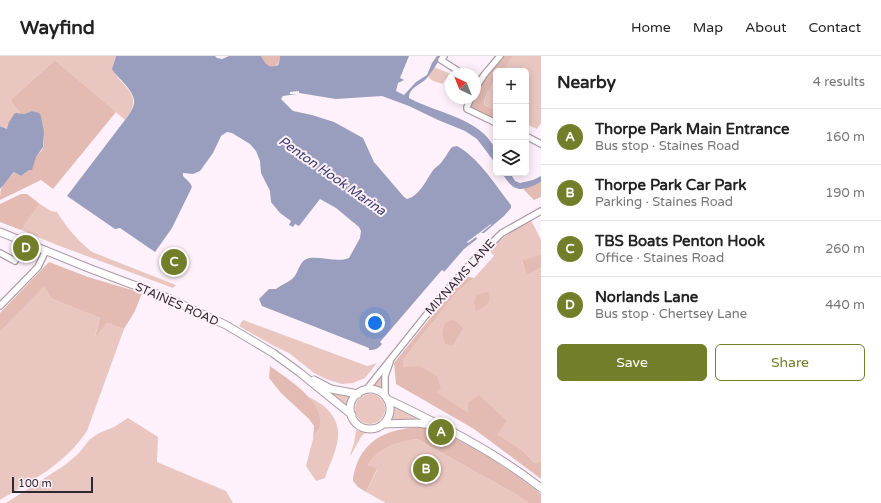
<!DOCTYPE html>
<html lang="en">
<head>
<meta charset="utf-8">
<style>
  body { margin:0; font-family:"Varela Round",sans-serif; background:#f6f6f6; color:#222 }
  .controls { position:absolute; right:12px; top:12px; display:grid; overflow:hidden; border-radius:6px; box-shadow:0 2px 10px #0003 }
  .controls button { width:36px; height:36px; display:grid; place-items:center; padding:0; border:0; border-bottom:1px solid #e0e0e0; background:#fff; color:#222; font:20px sans-serif }
  .compass { position:absolute; left:445px; top:12px; width:36px; height:36px; border-radius:50%; background:#fff; box-shadow:0 2px 10px #0003; rotate:317deg }
  .scale { position:absolute; left:12px; bottom:10px; width:81px; box-sizing:border-box; padding-left:4px; border:2px solid #2e282c; border-top:0; font-size:11px; line-height:14px; white-space:nowrap; color:#2e282c; -webkit-text-stroke:3px #fef1fb; paint-order:stroke }
  .you { position:absolute; left:375px; top:267px; width:14px; height:14px; margin:-10px; border:3px solid #fff; border-radius:50%; background:#1a73e8; box-shadow:0 0 0 6px #1a73e833 }
  .badge { display:grid; place-items:center; width:26px; height:26px; border-radius:50%; background:#737e2a; color:#fff; font-size:13px; font-weight:700 }
  .pin { position:absolute; translate:-50% -50%; border:2px solid #fff; box-shadow:0 1px 4px #0006 }
  .list { margin:0; padding:0; list-style:none }
  h2 { display:flex; justify-content:space-between; align-items:center; height:52px; margin:0; padding:0 16px; font-size:17px }
  h2 small { font-size:13px; font-weight:400; color:#767676 }
  .list li { display:grid; grid-template-columns:26px 1fr auto; gap:12px; align-items:center; box-sizing:border-box; height:56px; padding:0 16px; border-top:1px solid #e0e0e0 }
  .list b { display:block; font-size:15px; white-space:nowrap }
  .list p { margin:0; font-size:13px; white-space:nowrap; color:#767676 }
  .list em { font-size:13px; font-style:normal; color:#767676 }
  .actions { display:flex; gap:8px; padding:12px 16px }
  .actions a { flex:1; padding:9px 0; border:1px solid #737e2a; border-radius:6px; text-align:center; font-size:14px; color:#737e2a }
  .actions .main { background:#737e2a; color:#fff }
  .icon { flex:none; width:22px; height:22px; fill:none; stroke:currentColor; stroke-width:2; stroke-linecap:round; stroke-linejoin:round }
  .map { position:relative; flex:none; width:541px; height:447px; overflow:hidden }
  header { display:flex; align-items:center; gap:24px; box-sizing:border-box; height:56px; padding:0 20px; background:#fff; border-bottom:1px solid #e0e0e0 }
  header strong { font-size:19px }
  nav { display:flex; gap:22px; margin-inline-start:auto; font-size:14px }
  main { display:flex }
  aside { flex:1; background:#fff }
  .map>svg:first-child { display:block }
  .green { fill:#e9c7c0 }
  .forest { fill:#e3bbb3 }
  .water { fill:#999ebe }
  .lines { fill:none; stroke-linecap:round; stroke-linejoin:round }
  .minor-casing { stroke:#a99aa5; stroke-width:8 }
  .major-casing { stroke:#a99aa5; stroke-width:9 }
  .minor { stroke:#fff; stroke-width:5.5 }
  .major { stroke:#fff; stroke-width:7 }
  .labels { text-anchor:middle; dominant-baseline:central; stroke-width:4; stroke-linejoin:round; paint-order:stroke }
  .street-label { font-size:12px; fill:#2e282c; stroke:#fef1fb }
  .water-label { font-size:13px; font-style:italic; fill:#373c69; stroke:#fef1fb }
</style>
</head>
<body>
<header>
<strong>Wayfind</strong>
<nav><a>Home</a><a>Map</a><a>About</a><a>Contact</a></nav>
</header>
<main>
<div class="map">
<svg width="541" height="447" viewBox="0 0 541 447">
  <rect width="100%" height="100%" fill="#fef1fb"/>
  <path class="green" d="M0,0H116C102,29 152,30 125,64L55,4L10,44L21,58L7,73L3,71L0,70Z
    M513,0H541V67L537,73L526,68V15H503Z
    M434,11L451,18V20L449,19L447,25L445,24L443,28L433,25L428,21Z
    M496,23V55L484,49C485,38 489,32 496,23Z
    M40,148L51,155L57,156C67,172 77,184 92,196L176,229L173,232L57,189L21,174Z
    M531,164L541,184V198L522,206L527,217L541,212V405L535,407L522,394L497,378L468,356L435,336L403,311V304L456,237L474,222L494,200L489,194L514,173Z
    M44,229L52,243L100,262L95,280L107,267L124,273L87,375C65,408 33,424 0,444V276Z
    M243,264L367,310L377,307L365,322L353,327L342,328L326,323L314,317L289,297L274,290L239,270Z
    M383,319V335L372,331Z
    M329,336L352,341L347,353Z
    M355 353a15 15 0 1 1 30 0a15 15 0 1 1-30 0Z
    M309,341C315,344 322,348 327,353C349,375 333,398 325,422L316,425L306,410L313,383L319,371V358Z
    M392,347L430,366L389,365L392,353Z
    M128,362L158,381L157,406L226,435L233,447H6L65,409L79,397L89,384L99,377L114,371Z
    M356,374L365,377L361,381L351,399H350L354,387Z
    M417,383L519,440L528,447H386L366,436L377,414L368,409C378,392 398,386 417,383Z"/>
  <path class="forest" d="M261,0H280C279,8 276,13 267,10Z
    M503,0H513L503,15H496C496,30 485,32 484,49L496,55L495,65L474,55L470,50L473,42H475C475,27 495,12 503,0Z
    M55,4L116,56L53,133L41,124L0,144C0,128 4,127 15,116L21,120C30,114 31,111 36,101C37,98 41,96 42,94C46,86 42,68 41,60L32,55L24,58H21L10,44Z
    M541,126V141L534,144L523,133Z
    M21,138H27L40,148L21,174L0,166V148Z
    M541,198V212L527,218L522,205Z
    M49,206L88,221L142,237L135,255L124,273L107,267L95,281L100,262L52,243L44,230L0,276V257Z
    M464,220L474,222L456,237L403,304V311L419,310L437,320L441,332L436,336L468,356V347L479,339L507,365L497,378L522,394L535,407L541,405V423L474,373L396,328L394,307Z
    M488,236C492,247 486,250 476,255L474,246L476,239Z
    M453,263L463,272L453,289L445,288L442,277L445,267Z
    M270,310C286,322 328,347 319,372C317,375 315,379 313,383L314,370L309,363L281,337L269,322Z
    M418,371L430,372L449,379L481,396L520,422L541,438V447H528L519,440L417,383C398,386 378,392 368,409L377,413L366,436L358,431L353,425C353,418 355,414 357,407C369,380 390,374 418,371Z"/>
  <path class="water" d="M116,0H215L217,2L222,3L229,0H261C266,8 268,13 278,9L279,6L280,0H409L400,22L404,24L398,27L396,35L404,39L416,26L427,19L432,7L437,0H442C437,7 432,16 427,22C421,29 409,31 409,42C436,57 481,62 495,93C497,97 496,103 496,108L477,83L465,75L438,64L409,50L382,40L336,43L299,37V35L290,36V38H297L283,40L281,43L293,55L312,59L334,66L363,82L374,106L404,141L407,143C420,140 427,122 434,113C437,110 441,108 443,104C447,100 448,95 452,91L457,90C478,101 496,130 511,149V152L504,160L484,177H481L491,169V168L467,186L468,187L476,181L477,183L464,193L444,216L443,214L441,215L380,286L382,288C378,293 375,294 369,294V292L262,250L259,243L269,233H276C281,229 287,227 292,223C299,218 298,205 309,202C322,200 337,207 349,202L360,182L361,175L359,171L336,152L320,143L299,170L295,168L293,171L289,169L291,165L280,157L271,146L270,135L261,117L260,105L256,95L250,88L232,77L227,76L221,80L213,97L200,115L193,118L183,117V120L190,127L192,131L172,172L155,196L120,172L115,173L67,140L128,60C130,57 133,52 134,48C136,35 118,23 112,13Z
    M32,55L39,57L41,60L44,76L43,91L36,101L32,114H29L21,120L14,116L0,133V70L7,73L9,66L15,57L24,58Z
    M502,117H510L515,125L520,127L533,124L541,120V126C521,136 514,137 502,117Z"/>
  <g class="lines">
    <g class="minor-casing">
      <path id="minor" d="M444,0L441,4L463,18
        M475,33L484,19L500,0
        M471,42L467,51V53L496,67
        M526,80L541,88
        M0,197L15,205
        M0,250L38,211L46,194
        M366,334L439,243L473,205L502,177L541,155
        M385,340V320L390,306"/>
    </g>
    <g class="major-casing">
      <path id="major" d="M0,176L91,213L168,242L226,269L273,297L299,316L352,359
        M314,324L331,333L358,338
        M350 353a20 20 0 1 1 40 0a20 20 0 1 1-40 0Z
        M387,343C441,369 494,395 541,432
        M383,368L417,367L439,370"/>
    </g>
    <use href="#minor" class="minor"/>
    <use href="#major" class="major"/>
  </g>
  <g class="labels">
    <g class="street-label">
      <text transform="translate(460 221) rotate(-48)">MIXNAMS LANE</text>
      <text transform="translate(177 248) rotate(24)">STAINES ROAD</text>
    </g>
    <g class="water-label">
      <text transform="translate(332 120) rotate(35)">Penton Hook Marina</text>
    </g>
  </g>
</svg>
<div class="controls">
<button>+</button>
<button>−</button>
<button><svg class="icon" aria-label="layers" viewBox="0 0 24 24"><path d="M12 4l9 5-9 5-9-5zM3 14l9 5 9-5"/></svg></button>
</div>
<svg class="compass" viewBox="-18 -18 36 36"><path d="M0-13l5 13h-10z" fill="#e53935"/><path d="M0 13l5-13h-10z" fill="#767676"/></svg>
<div class="scale">100 m</div>
<div class="you"></div>
<div class="pin badge" style="left:441px;top:376px">A</div>
<div class="pin badge" style="left:426px;top:413px">B</div>
<div class="pin badge" style="left:174px;top:206px">C</div>
<div class="pin badge" style="left:26px;top:192px">D</div>
</div>
<aside>
<h2>Nearby<small>4 results</small></h2>
<ul class="list">
<li><span class="badge">A</span><div><b>Thorpe Park Main Entrance</b><p>Bus stop · Staines Road</p></div><em>160 m</em></li>
<li><span class="badge">B</span><div><b>Thorpe Park Car Park</b><p>Parking · Staines Road</p></div><em>190 m</em></li>
<li><span class="badge">C</span><div><b>TBS Boats Penton Hook</b><p>Office · Staines Road</p></div><em>260 m</em></li>
<li><span class="badge">D</span><div><b>Norlands Lane</b><p>Bus stop · Chertsey Lane</p></div><em>440 m</em></li>
</ul>
<div class="actions"><a class="main">Save</a><a>Share</a></div>
</aside>
</main>
</body>
</html>
